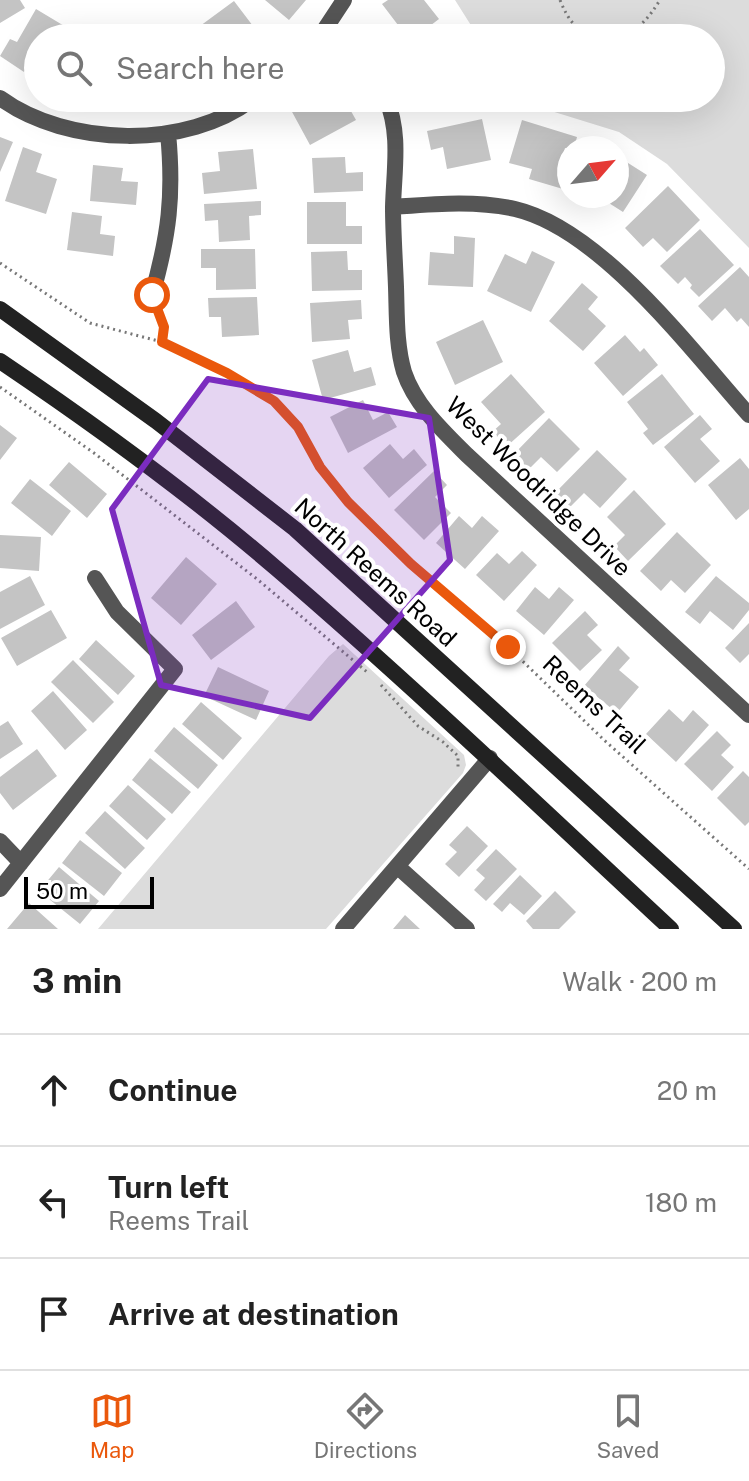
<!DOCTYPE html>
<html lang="en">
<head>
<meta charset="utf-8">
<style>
  body { margin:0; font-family:"Public Sans",sans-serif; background:#f2f2f2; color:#222 }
  .compass { position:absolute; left:557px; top:136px; width:72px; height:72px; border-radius:50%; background:#fff; box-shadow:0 8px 32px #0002; rotate:62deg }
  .scale { position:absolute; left:24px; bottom:20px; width:130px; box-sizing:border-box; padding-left:8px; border:4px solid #000; border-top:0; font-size:22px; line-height:28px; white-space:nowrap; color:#000; -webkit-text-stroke:6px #fff; paint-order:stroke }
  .stop { position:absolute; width:24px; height:24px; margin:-18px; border:6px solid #ea580c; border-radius:50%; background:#fff }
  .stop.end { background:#ea580c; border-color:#fff; box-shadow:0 2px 8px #0008 }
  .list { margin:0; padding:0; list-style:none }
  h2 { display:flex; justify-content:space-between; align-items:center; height:104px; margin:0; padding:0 32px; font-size:34px }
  h2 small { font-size:26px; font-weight:400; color:#767676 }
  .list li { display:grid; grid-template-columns:52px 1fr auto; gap:24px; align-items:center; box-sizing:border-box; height:112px; padding:0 32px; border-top:2px solid #e0e0e0 }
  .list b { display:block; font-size:30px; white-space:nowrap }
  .list p { margin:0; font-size:26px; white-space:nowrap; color:#767676 }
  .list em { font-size:26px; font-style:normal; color:#767676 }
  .icon { flex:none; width:44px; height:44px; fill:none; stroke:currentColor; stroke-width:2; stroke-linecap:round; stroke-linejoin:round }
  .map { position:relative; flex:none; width:749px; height:929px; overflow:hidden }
  .search { position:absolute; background:#fff; box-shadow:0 8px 32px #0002; left:24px; right:24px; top:24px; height:88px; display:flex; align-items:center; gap:20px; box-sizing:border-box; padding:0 28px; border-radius:44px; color:#767676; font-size:30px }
  .sheet { height:440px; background:#fff }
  nav { display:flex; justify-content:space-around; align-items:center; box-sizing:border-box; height:112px; border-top:2px solid #e0e0e0; background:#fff; font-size:22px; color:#767676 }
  nav a { display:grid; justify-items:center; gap:4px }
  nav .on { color:#ea580c }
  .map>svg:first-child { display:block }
  .green { fill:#dcdcdc }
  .building { fill:#c4c4c4 }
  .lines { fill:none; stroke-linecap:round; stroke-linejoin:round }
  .path { stroke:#777; stroke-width:3; stroke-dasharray:2 4; stroke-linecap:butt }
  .street { stroke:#555; stroke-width:16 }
  .secondary { stroke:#222; stroke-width:16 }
  .route { stroke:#ea580c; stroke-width:10 }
  .marked { fill:#7b2cbf; fill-opacity:0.2; stroke:#7b2cbf; stroke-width:6; stroke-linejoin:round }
  .labels { text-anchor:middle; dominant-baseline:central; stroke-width:8; stroke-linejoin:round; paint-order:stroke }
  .street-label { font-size:24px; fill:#000; stroke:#fff }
</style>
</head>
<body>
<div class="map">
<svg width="749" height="929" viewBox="0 0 749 929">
  <rect width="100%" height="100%" fill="#fff"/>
  <path class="green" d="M455,0H749V248L667,164L619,132L535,106L516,98H711V38H479Z
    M343,644L464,755L466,765L463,773L326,929H98L329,656Z"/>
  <path class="building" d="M0,0H20L25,8L0,23Z
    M265,0H306L289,20Z
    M388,0H424L439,19L414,38H385L384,36L398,25L382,4Z
    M234,1L259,34L253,38H209L200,26Z
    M36,9L76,33L73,38H38V70L29,64L24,72L0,56L10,39L17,42Z
    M314,98H329L336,110L347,104L356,120L310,145L291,110Z
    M429,98H462L435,111Z
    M482,119L491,160L447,169L443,147L431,150L427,131Z
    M522,120L577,137L574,148H565L560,165L569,168L563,189L529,179L532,169L509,163Z
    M0,137L13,142L0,172Z
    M23,147L42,154L36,172L57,179L46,214L5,201Z
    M253,149L257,189L204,194L202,173L220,171L218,152Z
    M617,156L647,175L623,212L601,198L595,207L577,196H617Z
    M345,157L346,173L363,172V191L314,193L312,158Z
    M93,165L123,168L121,181L138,182L136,205L90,201Z
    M668,186L700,220L667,252L653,238L643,247L625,228Z
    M261,201V215L249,216L250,240L219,242L218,220L205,221L204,204Z
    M307,202H346V226H362V244H307Z
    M72,212L102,216L100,234L115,236L113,256L67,250Z
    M700,229L734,265L699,297L690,288L692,285L685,277L678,284L660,266Z
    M454,236L475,238L473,287L428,285L430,252L454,254Z
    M201,249H255L256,289L216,290V268H201Z
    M347,251L348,270H362V290L312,291L311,252Z
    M532,251L555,262L531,312L487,291L505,254L526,264Z
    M740,267L749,277V327L741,318L737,322L725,308L712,321L698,306Z
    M582,283L598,297L588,309L606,326L583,351L549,321Z
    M257,297L259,335L222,337L221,317H209L208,298Z
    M361,300L362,319L348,320L350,339L312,342L310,303Z
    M483,320L503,362L455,385L436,342Z
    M625,335L640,352L644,348L658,365L623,396L594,363Z
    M348,350L354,372L371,367L376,385L323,400L312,360Z
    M511,374L545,412L506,447L492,432L501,424L481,402Z
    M662,374L694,414L653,445L643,433L648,429L627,402Z
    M363,400L373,420L388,412L397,427L348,453L330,417Z
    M700,415L712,429L700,439L720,461L695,483L664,447Z
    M549,418L580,449L557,472L541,457L529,469L513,455Z
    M0,425L17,438L0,460Z
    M390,444L403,459L414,449L427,465L389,498L363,468Z
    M597,450L627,479L600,508L584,493L570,507L555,493Z
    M740,458L749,469V509L736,520L708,485Z
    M69,462L107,494L87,518L49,485Z
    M434,471L447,485L435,497L451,513L424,540L394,510Z
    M30,479L71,511L52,536L11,503Z
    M634,490L666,524L628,561L614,546L625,535L607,517Z
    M459,516L472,528L482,516L499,531L465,569L436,543Z
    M677,532L711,565L685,593L671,580L661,591L640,571Z
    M0,535L41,537L39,571L0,568Z
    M522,551L537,565L504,601L476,575L497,553L509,564Z
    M186,557L217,584L181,625L151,598Z
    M30,576L45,605L0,629V592Z
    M716,576L749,603V610L733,630L710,611L700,624L685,612Z
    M535,587L549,599L559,587L574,600L544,635L516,611Z
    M236,601L255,627L211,660L192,635Z
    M51,610L67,638L17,666L1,638Z
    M585,611L598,625L587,635L602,650L580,671L552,643Z
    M749,623V654L740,663L725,648Z
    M96,640L135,676L118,695L79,659Z
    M618,646L630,658L619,670L639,687L617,713L584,686Z
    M73,660L114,702L93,723L51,682Z
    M218,667L269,691L256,720L204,696Z
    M53,691L87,730L65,750L31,711Z
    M201,702L242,738L223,760L182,724Z
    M669,709L683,722L693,710L709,725L676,762L646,734Z
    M8,721L23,744L0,759V726Z
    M174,727L218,765L198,789L154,751Z
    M717,731L731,745L721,755L734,767L712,791L684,764Z
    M37,749L57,776L13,810L0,793V777Z
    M150,758L191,792L172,814L132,780Z
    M743,771L749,777V822L745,826L717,798Z
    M128,785L166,819L147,840L109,806Z
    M105,811L145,848L125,869L85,833Z
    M467,826L488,846L459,877L445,864L457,852L449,845Z
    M80,840L122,873L104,896L62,863Z
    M496,849L517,869L486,901L474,890L485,878L476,870Z
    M59,867L99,901L80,924L39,891Z
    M520,875L542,896L524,915L510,903L502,912L493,904Z
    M555,891L576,912L559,929H533L526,921Z
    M29,903L58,929H7Z
    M405,915L420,929H393Z"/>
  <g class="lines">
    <path class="path" d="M560,0C568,20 577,33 599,38
      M617,38C639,30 648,19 660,0
      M0,263L90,323L162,342L227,373L274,401L298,427L320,467L348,502L411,564L508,647L604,740L749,869
      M158,311L164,327L162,342
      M0,387L94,453L257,579L367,672
      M381,685L418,726L443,742L458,756V767"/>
    <path class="street" d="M319,38L344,0
      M0,98C67,147 188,150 254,98
      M386,98C401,134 394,169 393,207C393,233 395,260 396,287C397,315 396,345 404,372C415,405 443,431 467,455L749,715
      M393,207C434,204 475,200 515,209C601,229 691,350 749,415
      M152,295C169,235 174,195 168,133
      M0,841L21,863
      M397,866L467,929
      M0,889L175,669L117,612L95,578
      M343,929L490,758"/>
    <path class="secondary" d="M0,309L156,421L295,529L734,929
      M0,361C95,425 190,494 277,569C412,685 541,808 671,929"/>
  </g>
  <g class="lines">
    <path class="route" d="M152,295L164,327L162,342L227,373L274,401L298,427L320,467L348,502L411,564L508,647"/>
  </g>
  <path class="marked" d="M208,379L429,418L450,560L310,718L161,685L112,509Z"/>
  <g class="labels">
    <g class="street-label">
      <text transform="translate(539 486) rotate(44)">West Woodridge Drive</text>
      <text transform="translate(376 572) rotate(42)">North Reems Road</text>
      <text transform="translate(595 704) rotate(43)">Reems Trail</text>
    </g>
  </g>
</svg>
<svg class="compass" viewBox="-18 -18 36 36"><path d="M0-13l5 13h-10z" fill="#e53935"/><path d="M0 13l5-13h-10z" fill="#767676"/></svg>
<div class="scale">50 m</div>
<div class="stop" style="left:152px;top:295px"></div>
<div class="stop end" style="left:508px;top:647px"></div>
<div class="search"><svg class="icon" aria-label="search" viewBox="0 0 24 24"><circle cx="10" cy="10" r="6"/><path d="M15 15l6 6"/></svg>Search here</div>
</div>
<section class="sheet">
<h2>3 min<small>Walk · 200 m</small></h2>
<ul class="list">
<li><svg class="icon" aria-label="ahead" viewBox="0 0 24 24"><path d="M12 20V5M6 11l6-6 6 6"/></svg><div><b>Continue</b></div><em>20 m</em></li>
<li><svg class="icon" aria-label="left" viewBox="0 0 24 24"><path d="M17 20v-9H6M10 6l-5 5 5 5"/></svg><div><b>Turn left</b><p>Reems Trail</p></div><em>180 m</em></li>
<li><svg class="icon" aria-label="arrive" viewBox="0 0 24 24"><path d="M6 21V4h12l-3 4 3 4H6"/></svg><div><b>Arrive at destination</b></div></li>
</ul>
</section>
<nav>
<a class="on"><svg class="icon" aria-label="map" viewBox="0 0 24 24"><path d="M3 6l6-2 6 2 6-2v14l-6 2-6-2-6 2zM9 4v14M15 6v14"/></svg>Map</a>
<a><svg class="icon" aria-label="directions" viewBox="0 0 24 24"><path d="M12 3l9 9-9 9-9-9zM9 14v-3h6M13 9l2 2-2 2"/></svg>Directions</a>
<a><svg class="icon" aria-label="saved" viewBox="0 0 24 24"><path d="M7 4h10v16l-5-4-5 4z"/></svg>Saved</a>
</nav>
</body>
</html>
